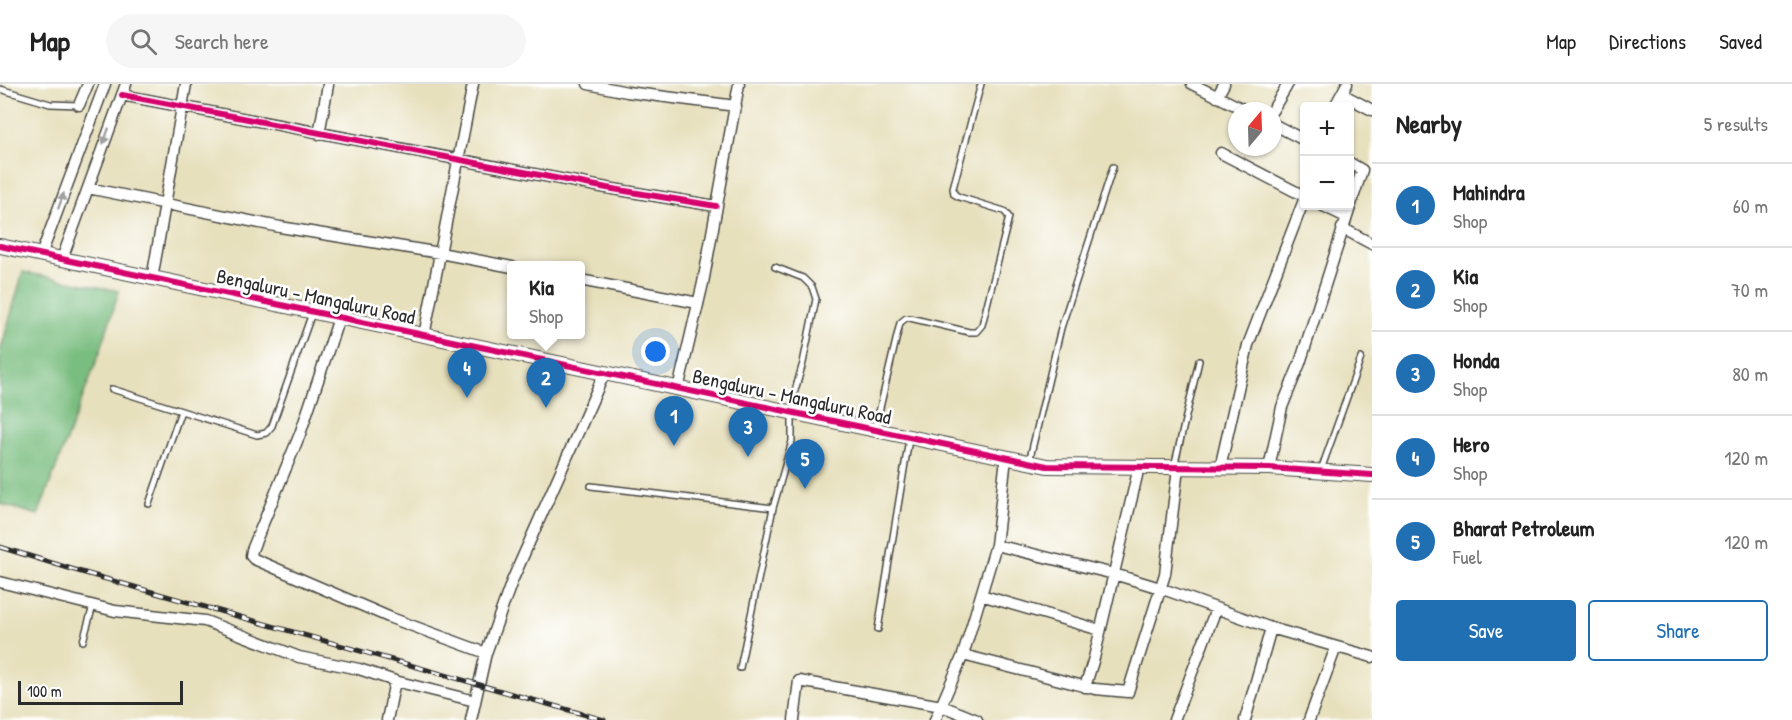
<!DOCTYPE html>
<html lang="en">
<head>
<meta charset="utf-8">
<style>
  body { margin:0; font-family:"Patrick Hand",sans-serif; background:#f6f6f6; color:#222 }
  .controls { position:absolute; right:18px; top:18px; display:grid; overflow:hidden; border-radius:6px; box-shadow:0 2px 4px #0004 }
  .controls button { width:54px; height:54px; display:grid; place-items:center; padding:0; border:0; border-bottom:2px solid #e0e0e0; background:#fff; color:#222; font:30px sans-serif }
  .compass { position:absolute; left:1228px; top:18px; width:54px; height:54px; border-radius:50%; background:#fff; box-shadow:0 2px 4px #0004; rotate:19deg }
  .scale { position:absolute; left:18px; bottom:15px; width:165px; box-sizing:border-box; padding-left:6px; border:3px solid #2b2b2b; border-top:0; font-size:16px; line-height:21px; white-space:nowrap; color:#2b2b2b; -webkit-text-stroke:4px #fff; paint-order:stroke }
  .you { position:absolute; left:656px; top:268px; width:21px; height:21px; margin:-15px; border:4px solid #fff; border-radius:50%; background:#1a73e8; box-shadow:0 0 0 9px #1a73e833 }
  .badge { display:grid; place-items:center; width:39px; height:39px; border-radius:50%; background:#1f6fb2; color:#fff; font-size:20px; font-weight:700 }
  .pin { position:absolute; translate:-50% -50px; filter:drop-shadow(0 2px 3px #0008) }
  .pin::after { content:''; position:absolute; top:32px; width:21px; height:18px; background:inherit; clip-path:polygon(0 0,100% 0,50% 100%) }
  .popup { position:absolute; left:507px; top:177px; width:78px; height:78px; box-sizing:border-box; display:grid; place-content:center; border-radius:6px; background:#fff; filter:drop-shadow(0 2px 4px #0005); font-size:20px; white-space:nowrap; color:#767676 }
  .popup b { font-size:22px; color:#222 }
  .popup::after { content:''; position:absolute; left:50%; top:100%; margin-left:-12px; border:12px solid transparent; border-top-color:#fff }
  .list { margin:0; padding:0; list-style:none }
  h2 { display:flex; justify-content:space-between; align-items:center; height:78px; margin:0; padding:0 24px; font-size:26px }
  h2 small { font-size:20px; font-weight:400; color:#767676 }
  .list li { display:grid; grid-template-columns:39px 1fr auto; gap:18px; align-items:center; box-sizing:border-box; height:84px; padding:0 24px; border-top:2px solid #e0e0e0 }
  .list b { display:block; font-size:22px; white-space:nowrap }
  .list p { margin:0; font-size:20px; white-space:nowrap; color:#767676 }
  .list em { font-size:20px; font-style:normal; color:#767676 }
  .actions { display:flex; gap:12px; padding:18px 24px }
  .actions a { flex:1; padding:14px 0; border:2px solid #1f6fb2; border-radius:6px; text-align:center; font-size:21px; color:#1f6fb2 }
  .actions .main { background:#1f6fb2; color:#fff }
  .icon { flex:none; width:33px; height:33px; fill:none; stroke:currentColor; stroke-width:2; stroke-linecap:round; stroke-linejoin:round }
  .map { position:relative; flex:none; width:1372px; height:636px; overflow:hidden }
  header { display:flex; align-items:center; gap:36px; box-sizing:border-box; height:84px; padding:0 30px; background:#fff; border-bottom:2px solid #e0e0e0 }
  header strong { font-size:28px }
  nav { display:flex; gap:33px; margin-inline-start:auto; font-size:21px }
  .search { width:420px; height:54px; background:#f6f6f6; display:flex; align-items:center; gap:15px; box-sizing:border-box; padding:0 21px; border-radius:33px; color:#767676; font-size:22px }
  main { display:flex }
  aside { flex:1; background:#fff }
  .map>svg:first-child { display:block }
  .forest { fill:#7abd80; stroke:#527456; stroke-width:1.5 }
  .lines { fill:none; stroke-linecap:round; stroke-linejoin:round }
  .lane-casing { stroke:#474641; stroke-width:8 }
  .street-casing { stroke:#474641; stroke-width:13 }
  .secondary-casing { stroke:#474641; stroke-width:16 }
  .lane { stroke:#fff; stroke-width:5 }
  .street { stroke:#fff; stroke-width:10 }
  .secondary { stroke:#fff; stroke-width:14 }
  .rail-casing { stroke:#2b2b2b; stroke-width:5 }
  .rail { stroke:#fff; stroke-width:3; stroke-dasharray:9; stroke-linecap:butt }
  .cycleway-casing { stroke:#fff; stroke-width:10 }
  .cycleway { stroke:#d6006c; stroke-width:6 }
  .oneway { fill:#a0a0a0 }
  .labels { text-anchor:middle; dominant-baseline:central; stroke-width:5; stroke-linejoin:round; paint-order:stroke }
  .street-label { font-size:20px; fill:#2b2b2b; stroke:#fff }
</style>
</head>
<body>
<header>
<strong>Map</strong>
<div class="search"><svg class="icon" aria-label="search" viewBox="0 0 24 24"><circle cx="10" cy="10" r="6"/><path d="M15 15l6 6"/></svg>Search here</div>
<nav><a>Map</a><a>Directions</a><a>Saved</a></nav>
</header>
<main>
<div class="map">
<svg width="1372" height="636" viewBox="0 0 1372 636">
  <rect width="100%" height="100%" fill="#fff"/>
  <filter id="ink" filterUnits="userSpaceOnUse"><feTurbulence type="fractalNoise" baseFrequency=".0167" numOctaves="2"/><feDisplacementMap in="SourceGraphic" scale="12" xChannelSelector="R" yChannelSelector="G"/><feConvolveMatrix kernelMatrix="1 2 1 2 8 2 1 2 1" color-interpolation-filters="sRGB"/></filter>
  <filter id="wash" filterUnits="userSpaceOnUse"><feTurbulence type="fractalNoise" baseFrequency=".008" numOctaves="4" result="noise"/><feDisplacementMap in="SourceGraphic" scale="24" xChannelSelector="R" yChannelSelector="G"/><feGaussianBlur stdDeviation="1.35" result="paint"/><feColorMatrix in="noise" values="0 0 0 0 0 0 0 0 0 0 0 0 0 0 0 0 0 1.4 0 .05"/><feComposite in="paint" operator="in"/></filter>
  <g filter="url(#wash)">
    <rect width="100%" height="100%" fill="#e7e0bd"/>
    <path class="forest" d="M23,188L119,207L101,265L38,431L0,420V268Z"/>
  </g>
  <g filter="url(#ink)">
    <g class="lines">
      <g class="lane-casing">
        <path id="lane" d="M0,5L50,20L79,21
          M775,183L803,194L812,203L816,215L803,279L794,310V315L804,329
          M112,305L257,351L266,349L272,342L312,229
          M875,345L900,239L906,234H910L969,248H976L982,241L1009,133L1004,127L959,113L954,110L953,104L981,0
          M1029,378L1061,244L1113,83
          M1174,383L1199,277
          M1321,386L1361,274
          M591,402L773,424
          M149,420L181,327
          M878,545L909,355
          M83,557L93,522
          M740,584L773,424L792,357V331"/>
      </g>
      <g class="street-casing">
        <path id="street" d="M588,0L627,8L736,22
          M1192,0L1247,27
          M1342,10L1372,26
          M122,11L607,104L716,122
          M1217,13L1224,0
          M79,21L88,0
          M1335,22L1347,0
          M1272,27L1288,0
          M1273,40L1304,56
          M319,50L328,1
          M1221,69L1304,112
          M88,104L280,143L440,169L512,183
          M1323,122L1346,133
          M1342,144L1372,160
          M41,171L105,0
          M62,175L126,0
          M152,195L186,0
          M580,196L698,219
          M339,234L300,350L252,466L251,472L254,475L391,534L486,569
          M424,252L473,0
          M678,305L703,199L739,0
          M1220,384L1248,261L1304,116
          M1269,384L1282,323L1300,279L1362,86L1350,79
          M996,461L1114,490L1160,504L1271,544
          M0,498L115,527L205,537L299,573L359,585L395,597L475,617
          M981,511L1100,546
          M963,571L1095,605L1128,608L1165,490L1178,384
          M1085,603L1094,574L1139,383
          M387,636L395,597
          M471,636L486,569L512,497L604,290
          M794,636L799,597L942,622L977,636
          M935,636L963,571L996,461L1006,374
          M1174,636L1216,525
          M1245,636L1271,544L1372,573
          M1309,636L1336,563"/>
      </g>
      <g class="secondary-casing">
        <path id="secondary" d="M0,162L1047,382L1269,384L1372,391"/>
      </g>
      <use href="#lane" class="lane"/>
      <use href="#street" class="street"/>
      <use href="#secondary" class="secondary"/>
      <g class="rail-casing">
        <path id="rail" d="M0,463L78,487L604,636"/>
      </g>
      <use href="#rail" class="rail"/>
      <g class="cycleway-casing">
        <path id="cycleway" d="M122,11L607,104L716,122
          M0,162L1047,382L1269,384L1372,391"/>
      </g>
      <use href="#cycleway" class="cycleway"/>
    </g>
    <defs><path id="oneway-solid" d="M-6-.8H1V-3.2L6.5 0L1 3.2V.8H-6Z" transform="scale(1.5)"/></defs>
    <g class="oneway">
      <use href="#oneway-solid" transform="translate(106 52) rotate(110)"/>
      <use href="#oneway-solid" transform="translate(61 117) rotate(-70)"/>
    </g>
  </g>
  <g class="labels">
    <g class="street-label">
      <text transform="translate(316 212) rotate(12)">Bengaluru - Mangaluru Road</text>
      <text transform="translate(792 312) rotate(12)">Bengaluru - Mangaluru Road</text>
    </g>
  </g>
</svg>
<div class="controls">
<button>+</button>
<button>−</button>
</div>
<svg class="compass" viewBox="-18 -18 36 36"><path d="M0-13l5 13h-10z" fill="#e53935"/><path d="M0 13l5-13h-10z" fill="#767676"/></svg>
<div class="scale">100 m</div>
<div class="you"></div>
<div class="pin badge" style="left:674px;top:362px">1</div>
<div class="pin badge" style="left:546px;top:324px">2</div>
<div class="popup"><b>Kia</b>Shop</div>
<div class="pin badge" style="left:748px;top:373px">3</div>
<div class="pin badge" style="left:467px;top:314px">4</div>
<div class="pin badge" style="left:805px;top:405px">5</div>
</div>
<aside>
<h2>Nearby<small>5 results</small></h2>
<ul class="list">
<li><span class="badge">1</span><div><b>Mahindra</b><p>Shop</p></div><em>60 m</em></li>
<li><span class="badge">2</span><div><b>Kia</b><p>Shop</p></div><em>70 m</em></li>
<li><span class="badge">3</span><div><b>Honda</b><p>Shop</p></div><em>80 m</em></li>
<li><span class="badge">4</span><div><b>Hero</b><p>Shop</p></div><em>120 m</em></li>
<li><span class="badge">5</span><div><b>Bharat Petroleum</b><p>Fuel</p></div><em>120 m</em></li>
</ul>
<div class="actions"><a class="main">Save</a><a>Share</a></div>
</aside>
</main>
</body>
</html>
